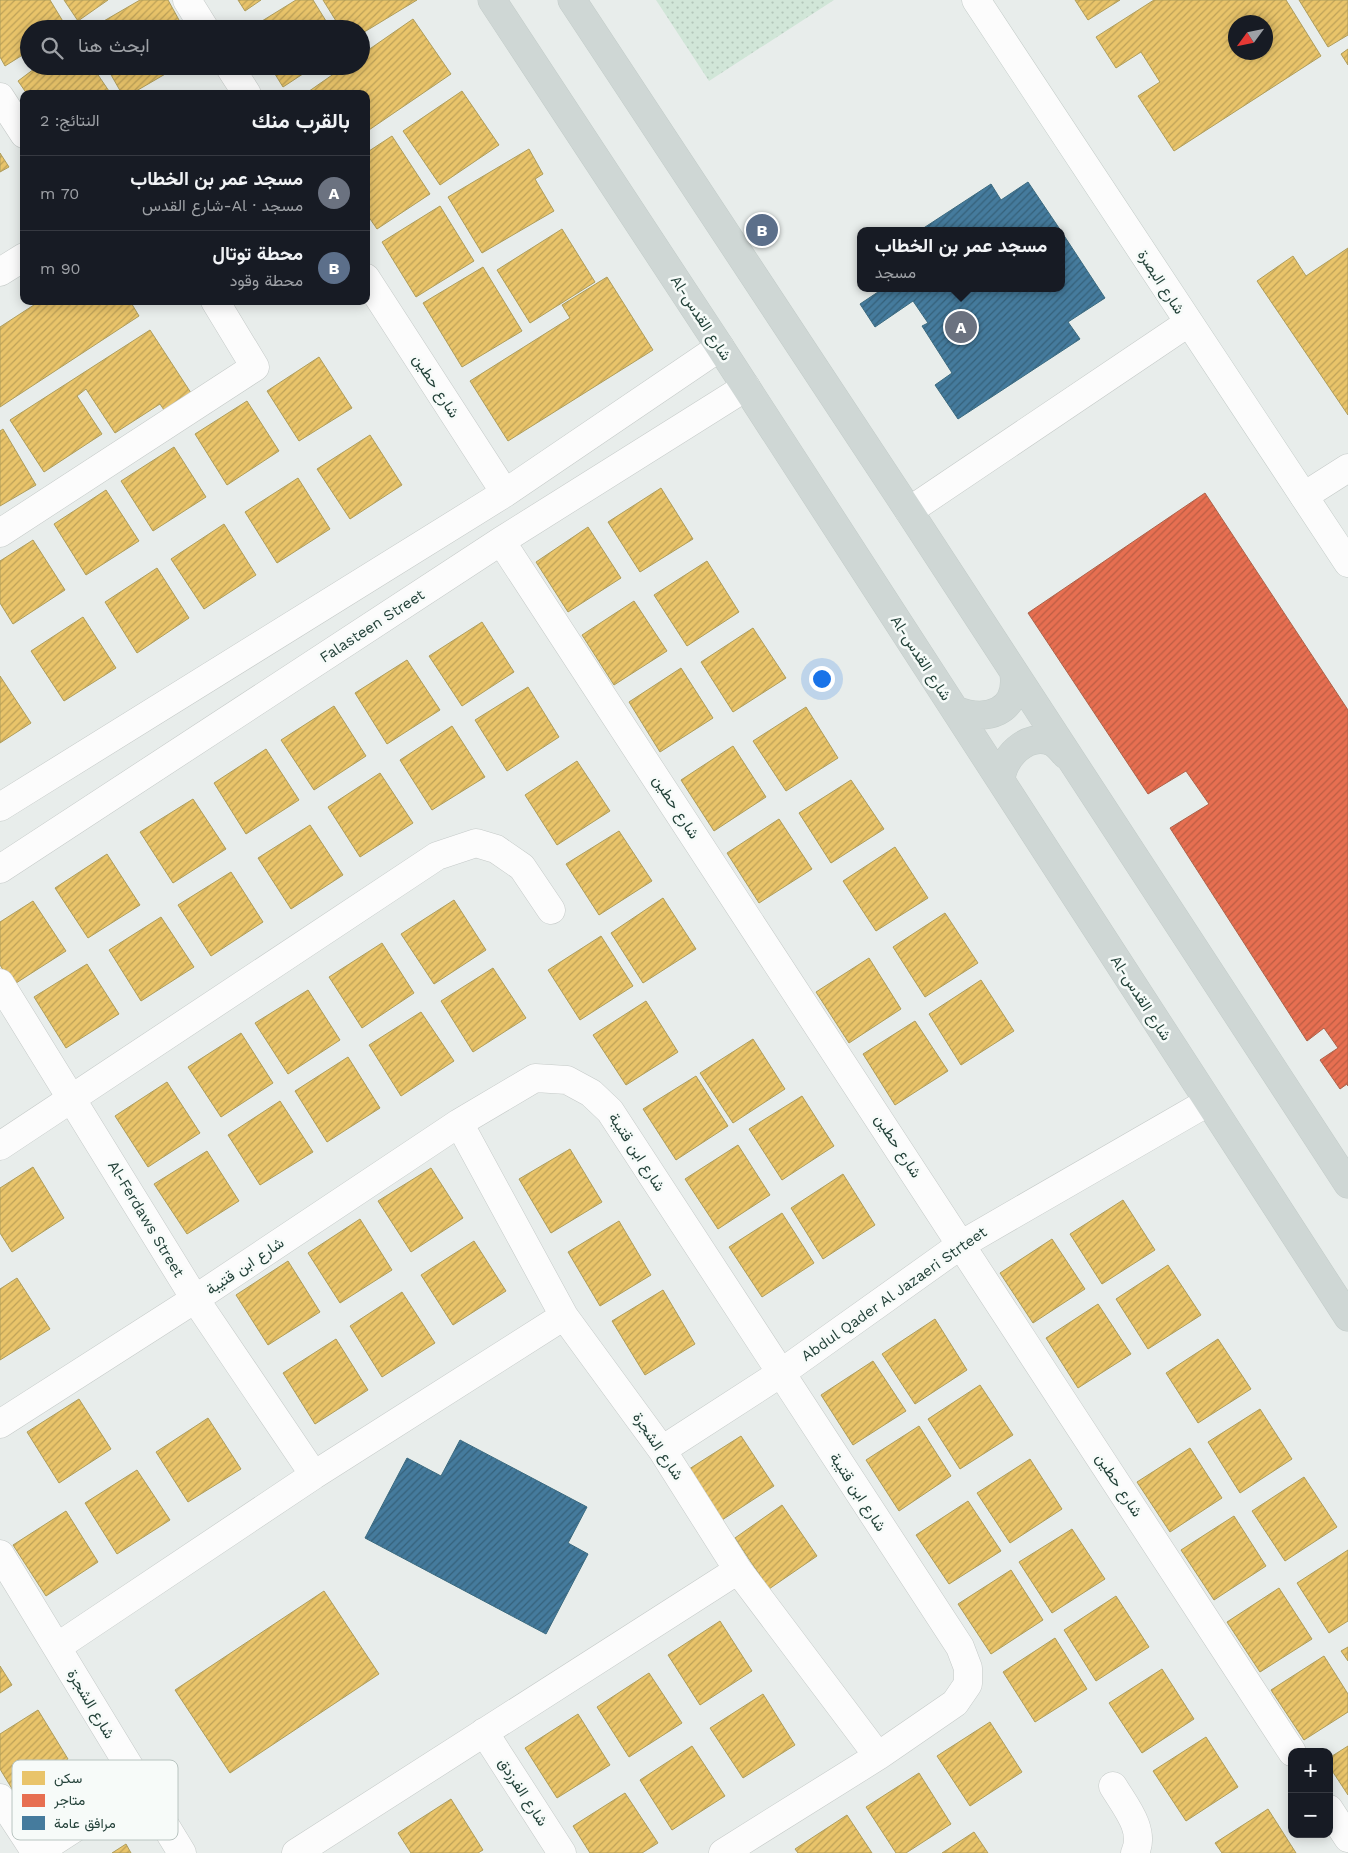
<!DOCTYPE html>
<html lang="ar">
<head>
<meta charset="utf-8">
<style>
  body { margin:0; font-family:"Work Sans",Vazirmatn,sans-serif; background:#20242c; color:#f1f3f6; direction:rtl }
  .controls { position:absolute; right:15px; bottom:15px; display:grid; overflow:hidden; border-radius:10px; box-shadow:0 2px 12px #0003 }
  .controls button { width:45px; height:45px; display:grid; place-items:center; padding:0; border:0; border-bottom:1px solid #363941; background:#171b24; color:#f1f3f6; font:25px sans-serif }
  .compass { position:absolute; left:1228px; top:15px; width:45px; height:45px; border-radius:50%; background:#171b24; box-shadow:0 2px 12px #0003; rotate:237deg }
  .you { position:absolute; left:821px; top:678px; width:18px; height:18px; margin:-12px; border:4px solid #fff; border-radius:50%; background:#1a73e8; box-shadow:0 0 0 8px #1a73e833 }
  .badge { display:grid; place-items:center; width:32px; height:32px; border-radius:50%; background:#db2777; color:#fff; font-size:16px; font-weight:700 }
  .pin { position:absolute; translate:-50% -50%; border:2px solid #fff; box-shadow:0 1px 5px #0006 }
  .popup { position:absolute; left:857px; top:227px; width:208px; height:65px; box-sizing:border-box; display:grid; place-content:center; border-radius:10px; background:#171b24; filter:drop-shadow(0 1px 4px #0005); font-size:16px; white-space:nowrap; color:#9ea1a6 }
  .popup b { font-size:19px; color:#f1f3f6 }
  .popup::after { content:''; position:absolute; left:50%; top:100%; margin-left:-10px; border:10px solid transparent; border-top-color:#171b24 }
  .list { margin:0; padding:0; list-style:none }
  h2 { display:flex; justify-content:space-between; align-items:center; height:65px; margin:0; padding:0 20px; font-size:21px }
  h2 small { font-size:16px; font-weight:400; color:#9ea1a6 }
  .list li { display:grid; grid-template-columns:32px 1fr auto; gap:15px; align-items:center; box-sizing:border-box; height:75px; padding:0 20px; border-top:1px solid #363941 }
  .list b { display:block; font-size:19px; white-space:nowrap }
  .list p { margin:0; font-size:16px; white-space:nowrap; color:#9ea1a6 }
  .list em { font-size:16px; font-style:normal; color:#9ea1a6 }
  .icon { flex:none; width:28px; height:28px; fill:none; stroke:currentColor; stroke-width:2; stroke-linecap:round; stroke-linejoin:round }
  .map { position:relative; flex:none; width:1348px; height:1853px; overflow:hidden; direction:ltr }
  .search { position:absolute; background:#171b24; box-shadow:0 2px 12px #0003; left:20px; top:20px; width:350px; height:55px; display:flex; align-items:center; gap:12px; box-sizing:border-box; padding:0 18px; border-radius:28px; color:#9ea1a6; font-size:19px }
  .panel { position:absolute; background:#171b24; box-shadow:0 2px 12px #0003; left:20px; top:90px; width:350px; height:215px; border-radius:10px; direction:rtl }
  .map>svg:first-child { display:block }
  .park { fill:url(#park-dots) }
  .homes { fill:url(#homes-hatch); stroke:#ae9d5c; fill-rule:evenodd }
  .shops { fill:url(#shops-hatch); stroke:#ac624a }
  .public { fill:url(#public-hatch); stroke:#3b6a7f }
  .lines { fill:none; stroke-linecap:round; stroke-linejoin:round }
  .minor-casing { stroke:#c5cac8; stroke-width:29 }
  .secondary-casing { stroke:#c3cbc8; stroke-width:29 }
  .primary-casing { stroke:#c3ccc9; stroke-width:29 }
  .minor { stroke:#fcfcfc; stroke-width:28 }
  .secondary { stroke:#fcfcfc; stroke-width:28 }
  .primary { stroke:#cfd7d5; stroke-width:28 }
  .labels { text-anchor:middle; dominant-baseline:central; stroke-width:5; stroke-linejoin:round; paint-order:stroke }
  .street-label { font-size:15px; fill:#24423a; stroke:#f7fbf9 }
  .key { fill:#f7fbf9; stroke:#b8c4c0; stroke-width:1 }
  .key-label { font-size:14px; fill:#24423a }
</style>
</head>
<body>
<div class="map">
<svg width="1348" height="1853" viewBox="0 0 1348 1853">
  <defs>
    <pattern id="park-dots" width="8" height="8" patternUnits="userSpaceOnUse" patternTransform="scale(1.25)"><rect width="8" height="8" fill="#d1e6d8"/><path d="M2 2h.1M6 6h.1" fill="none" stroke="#b3c6ba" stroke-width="1.8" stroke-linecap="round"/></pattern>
    <pattern id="homes-hatch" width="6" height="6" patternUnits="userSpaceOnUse" patternTransform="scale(1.25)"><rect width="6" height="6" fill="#e9c46a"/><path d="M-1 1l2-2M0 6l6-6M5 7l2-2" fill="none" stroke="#bda158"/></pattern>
    <pattern id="shops-hatch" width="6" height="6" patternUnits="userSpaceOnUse" patternTransform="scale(1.25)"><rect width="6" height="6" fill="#e76f51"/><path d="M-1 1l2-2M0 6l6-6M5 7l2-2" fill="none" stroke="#bb5d44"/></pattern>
    <pattern id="public-hatch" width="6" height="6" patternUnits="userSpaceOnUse" patternTransform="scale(1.25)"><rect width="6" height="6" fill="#457b9d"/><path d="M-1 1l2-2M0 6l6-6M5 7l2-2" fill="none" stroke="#36617a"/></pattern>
  </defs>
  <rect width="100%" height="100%" fill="#e8edeb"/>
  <path class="park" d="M656,0H834L709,81Z"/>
  <path class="homes" d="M0,0H50L67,28L29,29V51L5,66L0,57Z
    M64,0H108L78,21Z
    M140,0H168L184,29H90Z
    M238,0H261L245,11Z
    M296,0H313L331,29H249Z
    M323,0H417L361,34V29H341Z
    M1075,0H1120L1088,20Z
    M1154,0H1286L1321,56L1174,151L1138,96L1160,82L1141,52L1116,68L1096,37ZM1236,22H1266V52H1236Z
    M1299,0H1348V35L1328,47Z
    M413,19L451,74L366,132V94H305L345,66H361V55Z
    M1348,49V65L1341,54Z
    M38,66H92L111,94H27L18,81Z
    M106,66H179L131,94H122Z
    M270,66H315L283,87Z
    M462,91L499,145L440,185L403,131Z
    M392,136L430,194L377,229L366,213V153Z
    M529,149L543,174L535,179L554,211L482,253L448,197Z
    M0,153L9,167L0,172Z
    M440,206L474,261L416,297L382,242Z
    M562,229L595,282L530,323L497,270Z
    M1348,248V415L1257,281L1293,256L1306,276Z
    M483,267L522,331L462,367L423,303Z
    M607,277L653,350L508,441L470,381L570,318L562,305Z
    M40,301H130L139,316L0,407V327Z
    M150,330L193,396L166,413L160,404L115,433L86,389L77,396L102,434L44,472L10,420Z
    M319,357L352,408L299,441L267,391Z
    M247,401L279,451L227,485L195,434Z
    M3,429L36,485L0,506V431Z
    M370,435L402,485L350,519L317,469Z
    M174,447L206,497L153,531L121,481Z
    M298,478L330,529L277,563L245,512Z
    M661,488L693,539L640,572L608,522Z
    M106,490L139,541L86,575L54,524Z
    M224,524L256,575L204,609L171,559Z
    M588,527L621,578L568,612L536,562Z
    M33,540L65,590L13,624L0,603V561Z
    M707,561L739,612L687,646L654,595Z
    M157,568L189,618L137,653L105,602Z
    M634,601L667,651L614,685L582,635Z
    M83,617L116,668L64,701L31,651Z
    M482,622L514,672L462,706L429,656Z
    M753,628L786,678L733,712L701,662Z
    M407,660L440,710L387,744L355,693Z
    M681,668L713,718L660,752L629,702Z
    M0,676L31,723L0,743Z
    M528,687L559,737L507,771L475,720Z
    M334,706L366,756L314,790L281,740Z
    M806,707L838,758L786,791L753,741Z
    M452,726L485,777L432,810L400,760Z
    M733,746L766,797L714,831L681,780Z
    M266,749L299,800L246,834L214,783Z
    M577,761L610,811L557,845L525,795Z
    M380,773L413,823L360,857L328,807Z
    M851,780L884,829L831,863L799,813Z
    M193,799L226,849L173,883L140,832Z
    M779,819L812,869L759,903L727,853Z
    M310,825L343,875L291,909L258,858Z
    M619,831L652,881L599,915L566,864Z
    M895,847L928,898L876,931L843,881Z
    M107,854L140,905L88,938L55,888Z
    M231,872L263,922L211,956L178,905Z
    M663,898L696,949L643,983L611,933Z
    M454,900L486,950L434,984L401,934Z
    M33,901L66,951L13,985L0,965V922Z
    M945,913L978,963L925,997L893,947Z
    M161,917L194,967L141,1001L109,950Z
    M601,936L633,986L580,1020L548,970Z
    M382,943L414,993L362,1028L329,977Z
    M869,958L901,1009L849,1043L816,992Z
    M87,964L119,1014L66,1048L34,997Z
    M493,968L526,1018L473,1052L441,1001Z
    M981,980L1014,1031L961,1065L929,1014Z
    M308,990L340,1040L288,1074L255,1023Z
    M646,1001L678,1052L626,1085L593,1035Z
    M421,1012L454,1061L401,1096L369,1045Z
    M915,1021L948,1071L895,1105L863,1054Z
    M241,1033L273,1083L221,1117L188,1067Z
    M753,1039L785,1089L733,1123L700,1073Z
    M348,1057L380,1108L327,1142L295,1091Z
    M696,1076L728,1126L676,1160L643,1109Z
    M167,1082L200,1133L148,1167L115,1116Z
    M802,1096L834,1146L782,1180L749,1129Z
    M280,1101L313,1152L260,1185L228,1135Z
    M738,1145L770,1195L718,1229L685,1179Z
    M570,1149L602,1202L551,1233L519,1179Z
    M207,1151L239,1201L187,1234L154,1184Z
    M33,1167L64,1218L12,1252L0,1233V1188Z
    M431,1168L463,1218L411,1252L378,1201Z
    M843,1174L875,1225L823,1259L791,1208Z
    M1123,1200L1155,1250L1102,1284L1070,1234Z
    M782,1213L814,1263L762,1297L729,1247Z
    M360,1219L392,1270L340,1303L308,1253Z
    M619,1221L651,1275L600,1306L568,1252Z
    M1052,1239L1085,1289L1033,1323L1000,1273Z
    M474,1241L506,1291L453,1325L421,1275Z
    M288,1261L320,1312L268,1345L236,1295Z
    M1168,1265L1201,1315L1148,1349L1116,1299Z
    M17,1278L50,1329L0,1360V1289Z
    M663,1290L695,1344L645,1375L612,1321Z
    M402,1292L435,1343L382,1377L350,1326Z
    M1098,1304L1131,1354L1078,1388L1046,1338Z
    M935,1319L967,1370L915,1404L882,1354Z
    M336,1339L368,1390L315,1424L283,1373Z
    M1218,1339L1251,1389L1198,1423L1166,1373Z
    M873,1361L906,1411L853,1445L821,1395Z
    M980,1385L1013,1435L960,1469L928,1419Z
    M79,1399L111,1449L59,1483L27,1432Z
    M1260,1409L1292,1459L1240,1493L1208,1442Z
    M208,1418L241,1469L188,1502L156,1452Z
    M919,1426L951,1476L899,1511L866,1460Z
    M741,1436L774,1486L719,1522L686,1471Z
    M1190,1448L1222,1498L1170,1532L1137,1482Z
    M1030,1459L1062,1509L1010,1543L977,1493Z
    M137,1470L170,1520L117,1554L85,1503Z
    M1304,1477L1337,1527L1285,1561L1252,1511Z
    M968,1501L1001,1551L949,1584L916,1535Z
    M782,1505L817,1556L769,1589L735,1538Z
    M66,1511L98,1562L46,1596L13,1545Z
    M1234,1516L1266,1566L1214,1600L1181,1550Z
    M1072,1529L1105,1579L1052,1613L1019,1562Z
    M1348,1550V1621L1329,1633L1297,1583Z
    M1011,1570L1043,1620L991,1654L958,1604Z
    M1279,1588L1312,1639L1260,1672L1227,1622Z
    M324,1591L379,1674L230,1773L175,1690Z
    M1116,1596L1149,1647L1096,1681L1064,1630Z
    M720,1621L752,1671L700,1705L668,1655Z
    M1055,1638L1087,1689L1035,1722L1003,1672Z
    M1348,1647V1661L1341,1651Z
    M1324,1656L1348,1694V1712L1304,1740L1271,1690Z
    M0,1666L12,1685L0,1693Z
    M1162,1669L1194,1719L1142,1753L1109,1703Z
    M649,1673L682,1723L629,1757L597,1707Z
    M763,1694L795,1745L743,1778L710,1728Z
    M38,1710L68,1759L14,1792L0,1769V1734Z
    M578,1714L610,1765L557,1798L525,1748Z
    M990,1722L1022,1772L970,1806L937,1756Z
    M1206,1737L1238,1787L1186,1821L1153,1771Z
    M692,1746L725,1796L672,1830L640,1780Z
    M1348,1746V1795L1329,1766V1758Z
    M919,1773L951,1824L906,1853H896L866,1807Z
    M625,1793L658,1843L642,1853H590L573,1826Z
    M451,1799L483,1850L478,1853H411L398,1833Z
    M1268,1809L1296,1853H1222L1215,1843Z
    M847,1815L872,1853H798L795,1849Z
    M974,1832L988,1853H942Z
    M126,1844L131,1853H112Z"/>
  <path class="shops" d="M1205,493L1348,710V1086L1347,1084L1340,1089L1320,1060L1338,1048L1324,1028L1307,1041L1170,828L1209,804L1186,771L1148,794L1028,613Z"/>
  <path class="public" d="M1028,182L1061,231H919L991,184L1001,200Z
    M1061,231L1105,298L1068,322L1080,339L958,419L935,385L952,373L922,326L928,323L913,301L875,327L860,304L884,288H1061Z
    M460,1440L587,1507L568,1543L588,1554L546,1634L365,1538L407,1458L441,1476Z"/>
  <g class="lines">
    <g class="minor-casing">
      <path id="minor" d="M187,0L205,29
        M229,66L247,94
        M0,97L24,134
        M0,272L24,257
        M366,278L505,493
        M1304,496L1348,468
        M909,511L1188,323
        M0,533L255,367L215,301
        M501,541L1292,1752
        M0,807L505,493L720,347
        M0,869L501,541L746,387
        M0,983L195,1299L314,1475
        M459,1123L564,1316L662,1450L738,1570L878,1756
        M0,1146L437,856L476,843L496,849L522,867L551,910
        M0,1424L195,1299L459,1123L535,1078L567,1080L591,1093L610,1111L960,1647L968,1668V1684L955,1703L878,1756L723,1853
        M662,1450L781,1373L962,1244L1208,1102
        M0,1554L182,1853
        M57,1647L314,1475L564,1316
        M484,1732L562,1853
        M1113,1786C1125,1806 1146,1830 1135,1853
        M0,1798L36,1853
        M1329,1809L1348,1838
        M36,1853L141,1785
        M296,1853L738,1570"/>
    </g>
    <g class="secondary-casing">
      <path id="secondary" d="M976,0L1348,563"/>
    </g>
    <g class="primary-casing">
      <path id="primary" d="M492,0L720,347L1348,1317
        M572,0L909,511L1348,1184
        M955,710C986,722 1019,713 1014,674
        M1001,781C1001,759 1027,731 1052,742C1058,745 1062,751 1066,755"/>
    </g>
    <use href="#minor" class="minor"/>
    <use href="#secondary" class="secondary"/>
    <use href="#primary" class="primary"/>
  </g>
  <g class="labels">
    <g class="street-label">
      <text transform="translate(1161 282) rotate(57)">شارع البصرة</text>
      <text transform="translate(701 318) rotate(57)">Al-شارع القدس</text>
      <text transform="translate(436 386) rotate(57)">شارع حطين</text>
      <text transform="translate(372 626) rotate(-33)">Falasteen Street</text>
      <text transform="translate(921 658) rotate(57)">Al-شارع القدس</text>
      <text transform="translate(676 807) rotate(57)">شارع حطين</text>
      <text transform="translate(1141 998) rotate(57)">Al-شارع القدس</text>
      <text transform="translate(898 1146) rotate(57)">شارع حطين</text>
      <text transform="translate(637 1152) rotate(57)">شارع ابن قتيبة</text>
      <text transform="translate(146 1219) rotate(59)">Al-Ferdaws Street</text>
      <text transform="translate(245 1266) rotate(-34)">شارع ابن قتيبة</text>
      <text transform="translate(894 1294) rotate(-35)">Abdul Qader Al Jazaeri Strteet</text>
      <text transform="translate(658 1446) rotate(56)">شارع الشجرة</text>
      <text transform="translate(1119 1485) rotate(57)">شارع حطين</text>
      <text transform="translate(858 1492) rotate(57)">شارع ابن قتيبة</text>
      <text transform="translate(91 1704) rotate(59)">شارع الشجرة</text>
      <text transform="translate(523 1792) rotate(57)">شارع الفرزدق</text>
    </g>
  </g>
  <rect x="12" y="1760" width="166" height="80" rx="8" class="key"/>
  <rect x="22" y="1771" width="23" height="14" fill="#e9c46a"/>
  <rect x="22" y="1794" width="23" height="13" fill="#e76f51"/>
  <rect x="22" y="1816" width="23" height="14" fill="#457b9d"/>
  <g class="key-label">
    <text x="54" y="1783">سكن</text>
    <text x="54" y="1805">متاجر</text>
    <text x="54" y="1828">مرافق عامة</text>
  </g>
</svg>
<div class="controls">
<button>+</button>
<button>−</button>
</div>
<svg class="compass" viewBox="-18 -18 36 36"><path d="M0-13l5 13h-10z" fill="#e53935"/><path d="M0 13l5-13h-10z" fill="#9ea1a6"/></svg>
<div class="you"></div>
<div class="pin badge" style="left:961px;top:327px;background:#6b7280">A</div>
<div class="popup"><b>مسجد عمر بن الخطاب</b>مسجد</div>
<div class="pin badge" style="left:762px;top:230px;background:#5c6f8a">B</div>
<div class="search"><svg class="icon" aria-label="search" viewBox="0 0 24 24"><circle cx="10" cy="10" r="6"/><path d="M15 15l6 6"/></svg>ابحث هنا</div>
<section class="panel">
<h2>بالقرب منك<small>النتائج: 2</small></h2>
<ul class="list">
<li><span class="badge" style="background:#6b7280">A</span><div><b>مسجد عمر بن الخطاب</b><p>مسجد · Al-شارع القدس</p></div><em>70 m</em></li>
<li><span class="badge" style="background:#5c6f8a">B</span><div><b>محطة توتال</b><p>محطة وقود</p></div><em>90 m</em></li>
</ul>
</section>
</div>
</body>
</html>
